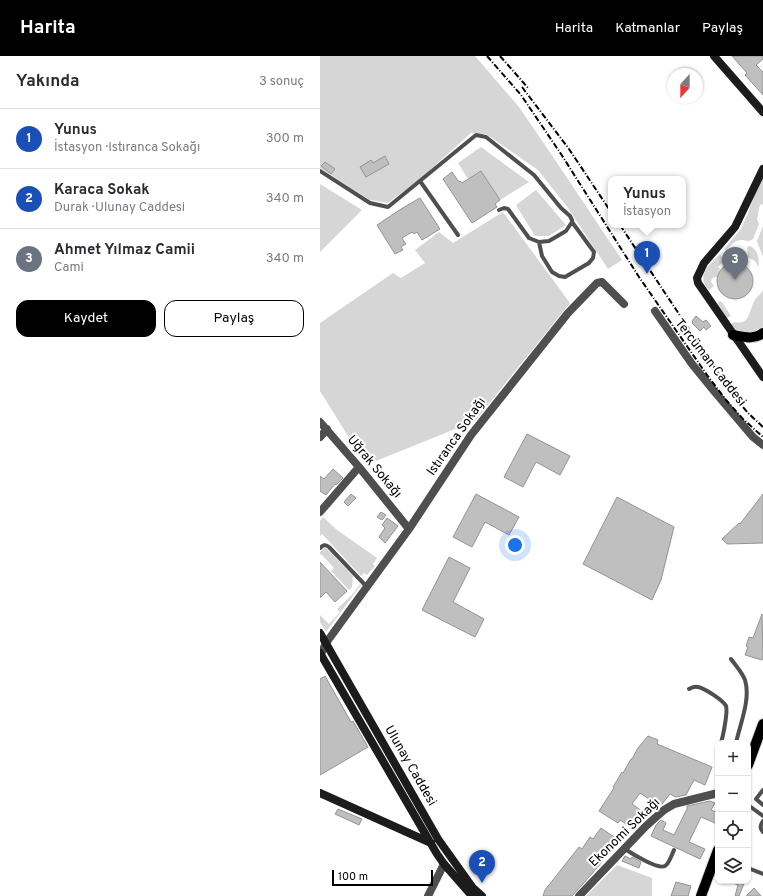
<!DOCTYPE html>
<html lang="tr">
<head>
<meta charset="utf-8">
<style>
  body { margin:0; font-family:Overpass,sans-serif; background:#f7f7f7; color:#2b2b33 }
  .controls { position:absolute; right:12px; bottom:12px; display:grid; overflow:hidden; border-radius:8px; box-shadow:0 1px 3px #0004 }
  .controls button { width:36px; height:36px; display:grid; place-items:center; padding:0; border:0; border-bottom:1px solid #e1e1e2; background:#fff; color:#2b2b33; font:20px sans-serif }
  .compass { position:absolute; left:347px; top:12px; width:36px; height:36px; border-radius:50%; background:#fff; box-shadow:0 1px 3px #0004; rotate:201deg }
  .scale { position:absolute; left:12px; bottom:10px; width:101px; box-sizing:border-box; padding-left:4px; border:2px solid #000; border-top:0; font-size:11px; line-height:14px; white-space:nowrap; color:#000; -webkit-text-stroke:3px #fff; paint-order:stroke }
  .you { position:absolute; left:195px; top:489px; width:14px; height:14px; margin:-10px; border:3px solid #fff; border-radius:50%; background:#1a73e8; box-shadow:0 0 0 6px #1a73e833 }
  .badge { display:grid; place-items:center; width:26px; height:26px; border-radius:50%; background:#000; color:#fff; font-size:13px; font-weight:700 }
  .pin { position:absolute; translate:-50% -33px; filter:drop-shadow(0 1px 2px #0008) }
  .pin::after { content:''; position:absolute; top:21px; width:14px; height:12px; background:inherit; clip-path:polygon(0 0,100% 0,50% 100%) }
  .popup { position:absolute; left:288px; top:120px; width:78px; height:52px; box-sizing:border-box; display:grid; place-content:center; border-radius:8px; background:#fff; filter:drop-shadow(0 1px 3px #0005); font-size:13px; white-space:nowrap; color:#7c7c81 }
  .popup b { font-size:15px; color:#2b2b33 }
  .popup::after { content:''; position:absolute; left:50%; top:100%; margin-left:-8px; border:8px solid transparent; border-top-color:#fff }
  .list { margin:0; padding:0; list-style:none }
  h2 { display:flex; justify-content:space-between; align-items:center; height:52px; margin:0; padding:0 16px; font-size:17px }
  h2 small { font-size:13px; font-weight:400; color:#7c7c81 }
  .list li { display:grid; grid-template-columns:26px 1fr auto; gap:12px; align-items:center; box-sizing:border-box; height:60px; padding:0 16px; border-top:1px solid #e1e1e2 }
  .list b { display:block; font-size:15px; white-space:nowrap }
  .list p { margin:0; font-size:13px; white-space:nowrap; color:#7c7c81 }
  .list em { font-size:13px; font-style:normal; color:#7c7c81 }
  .actions { display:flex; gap:8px; padding:12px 16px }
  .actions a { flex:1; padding:9px 0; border:1px solid #000; border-radius:12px; text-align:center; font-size:14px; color:#000 }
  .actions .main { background:#000; color:#fff }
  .icon { flex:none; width:22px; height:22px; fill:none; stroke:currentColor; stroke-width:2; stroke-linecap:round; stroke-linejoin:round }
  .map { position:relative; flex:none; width:443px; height:840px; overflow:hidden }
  header { display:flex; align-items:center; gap:24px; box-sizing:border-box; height:56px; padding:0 20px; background:#000; color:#fff }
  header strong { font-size:19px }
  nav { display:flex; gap:22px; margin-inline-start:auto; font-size:14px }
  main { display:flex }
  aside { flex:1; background:#fff }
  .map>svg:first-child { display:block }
  .green { fill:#d6d6d6 }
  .building { fill:#bfbfbf; stroke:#939393 }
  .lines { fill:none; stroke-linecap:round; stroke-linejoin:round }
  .primary-casing { stroke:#dbdbdb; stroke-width:12 }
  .lane { stroke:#4f4f4f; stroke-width:4 }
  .street { stroke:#4f4f4f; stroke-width:8 }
  .secondary { stroke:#1c1c1c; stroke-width:8 }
  .primary { stroke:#000; stroke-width:10 }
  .rail { stroke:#000; stroke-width:2; stroke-dasharray:6 2 1 2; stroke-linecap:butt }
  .labels { text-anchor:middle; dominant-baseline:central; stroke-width:4; stroke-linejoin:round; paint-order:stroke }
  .street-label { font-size:13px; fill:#000; stroke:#fff }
</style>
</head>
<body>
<header>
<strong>Harita</strong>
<nav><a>Harita</a><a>Katmanlar</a><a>Paylaş</a></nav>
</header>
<main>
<aside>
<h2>Yakında<small>3 sonuç</small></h2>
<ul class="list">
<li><span class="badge" style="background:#1a4fb4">1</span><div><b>Yunus</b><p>İstasyon · Istıranca Sokağı</p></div><em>300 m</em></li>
<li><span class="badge" style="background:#1a4fb4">2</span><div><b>Karaca Sokak</b><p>Durak · Ulunay Caddesi</p></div><em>340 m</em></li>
<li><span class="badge" style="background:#6b7280">3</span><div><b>Ahmet Yılmaz Camii</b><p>Cami</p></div><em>340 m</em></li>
</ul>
<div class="actions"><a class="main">Kaydet</a><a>Paylaş</a></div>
</aside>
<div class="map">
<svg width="443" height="840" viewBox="0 0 443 840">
  <rect width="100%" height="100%" fill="#fff"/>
  <path class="green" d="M0,0H155L199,51L229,95L302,204L288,213L248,152L218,114L166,78L151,77L101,122L68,147L50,144L0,112Z
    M161,91L209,126L180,144L161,115L148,123L138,107Z
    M442,119H443V148L440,149C438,154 439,158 437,163L439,168L433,183C428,186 428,185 423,184C416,183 410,190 406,194L404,193L421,173L428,157Z
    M0,128L42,154L0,196Z
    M216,134L246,169L229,180H215L196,149Z
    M183,156L250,247L155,365L46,409L0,335V267L73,217L81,222L105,207L95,194L119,176L133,187Z
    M443,170V211V201L437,185Z
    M430,190C438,193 439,203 439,211L435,205L428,201L427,191Z
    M400,198L405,204L398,211L400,213L397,221L392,222L391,226L394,230L389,234C387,232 386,231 385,229C378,217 393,205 400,198Z
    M443,234V272L435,278L416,275L411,268L415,266C431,270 429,252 435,244C437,240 441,239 443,234Z
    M399,245L402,246L411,260L407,262L398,248Z
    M3,461L17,474L57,502L53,508L55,510L47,519L44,517L41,520L2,478L0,480V465Z
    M4,492H6L33,520L32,531L29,534L11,515L14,512L1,498L0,499V496Z
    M40,528L41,529L6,576L0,566V559L9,568L20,556L17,553L32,539Z
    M297,809L332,822V840H266Z"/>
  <path class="building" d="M412,0H443V3L436,9L443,16V39L425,19L427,17Z
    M65,100L69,108L46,121L40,111L51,104L53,107Z
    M5,106L15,113L11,118L1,110Z
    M161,115L180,144L175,148L177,151L152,167L123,123L132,116L139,126L140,125L142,127Z
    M100,142L120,173L102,184L97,176L94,178L92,176L82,182L86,188L81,191L83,194L75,198L57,169L81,153Z
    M397 225a18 18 0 1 1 36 0a18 18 0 1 1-36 0Z
    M376,260L383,266L386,264L391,270L386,274L384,271L380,275L372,267L373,266L372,265Z
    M207,378L250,400L240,419L216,406L203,431L184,421Z
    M13,413L23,422L16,429L15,428L6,439L0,435V420L4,423Z
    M31,438L36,442L28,450L24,446Z
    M156,438L199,461L189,479L165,466L152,491L133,481Z
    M443,438V487L407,488L402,483L419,467L420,468Z
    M297,441L354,471L341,524L332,544L263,508Z
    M61,456L66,459L62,464L57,461Z
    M67,462L78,470L65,487L59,481L65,472L62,469Z
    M129,501L150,512L133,546L164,563L155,581L102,554Z
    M0,506L27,535L15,546L6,536L0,542Z
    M442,558L443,601L442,604L425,599L428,591L426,590L429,581L433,582Z
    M5,620L31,666L33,665L48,691L0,719V623Z
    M328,680L338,684L337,688L392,711L385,729L374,724L366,739L356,741L350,738L342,748H341L340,749L330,741L329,743L320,737L312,748L326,758L322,765L315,761L309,770L300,764L298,767L279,755L294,732L293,731L302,716L303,717L311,703H312L318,692Z
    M390,745L395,747L391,754L398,757L395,767L381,761L369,786L385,793L380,803L331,780L336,769L341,764L346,767L343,774L354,779L367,753V750Z
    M18,753L42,763L39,769L15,758Z
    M281,772L297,783L291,792L287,790L278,803L282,806L263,828L252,840H223L225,834L259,791L262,793L270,781L273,783Z
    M305,800L311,803L312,801L321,806L319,812L302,805Z
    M408,825H425L419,840H415L418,829Z
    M356,826L371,830L368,840H351Z
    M434,832L441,840H426Z"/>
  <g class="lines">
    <g class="primary-casing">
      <path id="primary" d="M413,279C424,281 434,284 443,277
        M428,709L443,668
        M381,840L398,794"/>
    </g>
    <path class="lane" d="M0,115L50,147L68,151L156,79L166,81L214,119L241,152L250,160L252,164V166L246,175L229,185L219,186L209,182L188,153L184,152L179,154
      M100,125L138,179
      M219,186L222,200L232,216L239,220L245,221L269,207L273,202L274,196L252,166
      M0,492C3,489 5,488 9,491L47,531
      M411,603C416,610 422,616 425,624C431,643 420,668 416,687
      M369,633C372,631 374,630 378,631C384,632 403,644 406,650C408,656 403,680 401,687
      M443,734L436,743L443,749
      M428,749L443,760
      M443,765C440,769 440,773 443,776
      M305,793C311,797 338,814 345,810C349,808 352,798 354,794
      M428,812L443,818"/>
    <path class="street" d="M335,255L372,308L394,335L433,381L443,389
      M0,366L39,411L89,473
      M0,381L7,373
      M0,456L39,411
      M1,598L6,587L89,473L151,379L248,257L277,227L282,226L304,248
      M108,840L124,808
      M259,840L326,770L344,754L354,748L398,737"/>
    <path class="secondary" d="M394,0L443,56
      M443,113L415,171L384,207L377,222L378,227L443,321
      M0,577L118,783L153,832L162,840
      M0,597L117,798L124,808L152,840
      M0,737L111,787"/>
    <use href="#primary" class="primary"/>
    <path class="rail" d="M167,0L201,39L241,98L319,221L387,319L406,344L423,363L443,381
      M180,0L209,33
      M202,31L249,93L291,156
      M300,169L412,338L428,357L443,371"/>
  </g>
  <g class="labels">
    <g class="street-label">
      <text transform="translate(390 307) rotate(52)">Tercüman Caddesi</text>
      <text transform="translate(137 381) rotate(-55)">Istıranca Sokağı</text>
      <text transform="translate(54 411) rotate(50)">Uğrak Sokağı</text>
      <text transform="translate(90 710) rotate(60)">Ulunay Caddesi</text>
      <text transform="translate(305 777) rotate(-44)">Ekonomi Sokağı</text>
    </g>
  </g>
</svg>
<div class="controls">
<button>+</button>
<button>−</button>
<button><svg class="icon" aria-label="locate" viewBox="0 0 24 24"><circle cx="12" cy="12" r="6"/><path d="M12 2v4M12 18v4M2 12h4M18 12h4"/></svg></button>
<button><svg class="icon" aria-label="layers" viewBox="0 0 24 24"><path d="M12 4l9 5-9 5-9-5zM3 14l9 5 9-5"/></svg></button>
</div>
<svg class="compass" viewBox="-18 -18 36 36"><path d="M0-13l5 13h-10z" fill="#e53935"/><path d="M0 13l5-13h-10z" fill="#7c7c81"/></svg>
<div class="scale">100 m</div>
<div class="you"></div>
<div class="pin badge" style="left:327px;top:218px;background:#1a4fb4">1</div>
<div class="popup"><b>Yunus</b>İstasyon</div>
<div class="pin badge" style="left:162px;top:827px;background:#1a4fb4">2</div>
<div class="pin badge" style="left:415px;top:224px;background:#6b7280">3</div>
</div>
</main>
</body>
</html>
